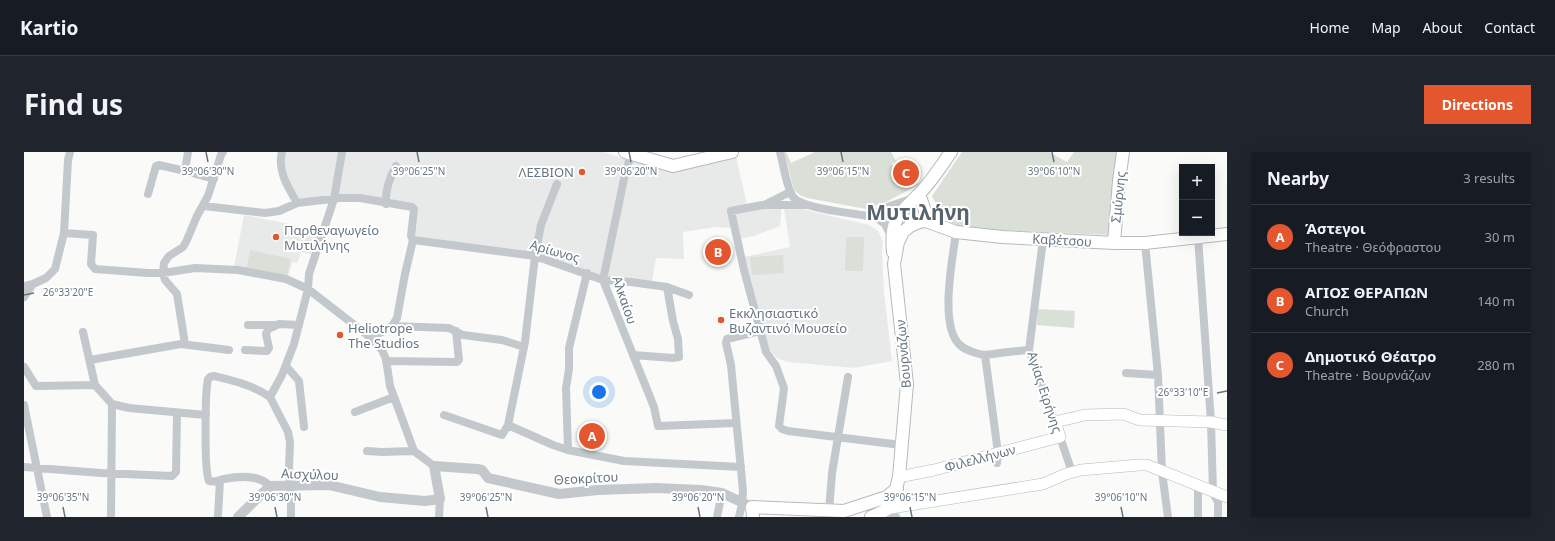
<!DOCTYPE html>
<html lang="en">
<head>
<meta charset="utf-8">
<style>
  body { margin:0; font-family:"Noto Sans",sans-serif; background:#20242c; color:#f1f3f6 }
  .controls { position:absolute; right:12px; top:12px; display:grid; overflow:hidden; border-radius:0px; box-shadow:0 4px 16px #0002 }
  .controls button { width:36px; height:36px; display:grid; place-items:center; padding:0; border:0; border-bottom:1px solid #363941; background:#171b24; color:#f1f3f6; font:20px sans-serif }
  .you { position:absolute; left:575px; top:240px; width:14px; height:14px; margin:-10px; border:3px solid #fff; border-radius:50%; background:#1a73e8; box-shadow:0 0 0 6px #1a73e833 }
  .badge { display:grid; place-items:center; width:26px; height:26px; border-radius:50%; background:#e4572e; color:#fff; font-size:13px; font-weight:700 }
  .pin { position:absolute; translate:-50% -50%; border:2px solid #fff; box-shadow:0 1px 4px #0006 }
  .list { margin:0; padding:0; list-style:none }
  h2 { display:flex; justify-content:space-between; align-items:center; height:52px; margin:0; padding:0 16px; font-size:17px }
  h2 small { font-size:13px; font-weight:400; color:#9ea1a6 }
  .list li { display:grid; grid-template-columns:26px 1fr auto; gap:12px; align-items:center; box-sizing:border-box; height:64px; padding:0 16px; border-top:1px solid #363941 }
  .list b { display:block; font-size:15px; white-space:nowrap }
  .list p { margin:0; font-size:13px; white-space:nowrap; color:#9ea1a6 }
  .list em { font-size:13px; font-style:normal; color:#9ea1a6 }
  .map { position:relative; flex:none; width:1203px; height:365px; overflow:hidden; border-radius:0px }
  header { display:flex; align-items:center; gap:24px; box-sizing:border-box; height:56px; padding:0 20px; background:#171b24; border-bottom:1px solid #363941 }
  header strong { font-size:19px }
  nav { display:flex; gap:22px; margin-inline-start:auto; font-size:14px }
  .intro { display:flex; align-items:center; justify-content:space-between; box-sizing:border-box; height:96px; padding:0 24px }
  h1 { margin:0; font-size:28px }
  .button { padding:10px 18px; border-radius:0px; background:#e4572e; color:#fff; font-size:14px; font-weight:700 }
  main { display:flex; gap:24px; padding:0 24px }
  aside { flex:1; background:#171b24; border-radius:0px; box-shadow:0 4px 16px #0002 }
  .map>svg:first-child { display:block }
  .built { fill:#e8e9e9 }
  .green { fill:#dadfd7 }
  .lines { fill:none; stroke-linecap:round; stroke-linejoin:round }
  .secondary-casing { stroke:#b3babf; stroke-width:12 }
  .primary-casing { stroke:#b5babe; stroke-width:14 }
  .minor { stroke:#c3c8cc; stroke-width:8 }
  .tertiary { stroke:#c3c8cc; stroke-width:10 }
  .secondary { stroke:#fff; stroke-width:11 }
  .primary { stroke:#fff; stroke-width:12 }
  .ticks { fill:none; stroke:#657683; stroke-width:1.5 }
  .poi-dot { fill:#e4572e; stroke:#fff; stroke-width:1.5 }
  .labels { text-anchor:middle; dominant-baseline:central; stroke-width:4; stroke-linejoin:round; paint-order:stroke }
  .poi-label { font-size:13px; fill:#657683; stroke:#fff; text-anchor:start }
  .street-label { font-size:13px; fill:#657683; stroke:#fff }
  .town-label { font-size:21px; font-weight:bold; fill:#57646e; stroke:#fff }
  .ticks-label { font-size:10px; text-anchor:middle; fill:#657683; stroke:#fff; stroke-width:4; stroke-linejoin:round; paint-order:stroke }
</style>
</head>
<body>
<header>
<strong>Kartio</strong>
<nav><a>Home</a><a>Map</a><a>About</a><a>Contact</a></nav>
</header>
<div class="intro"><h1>Find us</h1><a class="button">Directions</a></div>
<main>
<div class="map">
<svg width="1203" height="365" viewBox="0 0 1203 365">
  <rect width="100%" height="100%" fill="#fafaf8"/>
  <path class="built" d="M260,0H580L603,8L641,18L670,15L712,5L724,57L758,55L756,74L730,84L711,88L708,76L692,75L659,80L660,107L632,106L628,130L577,125L531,108L390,86L391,55L367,49H274L262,26Z
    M769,55L845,73L854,79L859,89L858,100L860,140L868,209L830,216L764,210L753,206L745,197L720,105L766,95L760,57Z
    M220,63L271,73L270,78L295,83L290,103L277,100L273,111L268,110L264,126L210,115Z"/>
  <path class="green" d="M760,0H762L767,11L791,0H867L872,9L867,11L876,29L889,23L894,33L862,50L842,57L783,46L776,43L770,38Z
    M938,0H1025L1043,10L1050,0H1092L1085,83L936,76L919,65L908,44Z
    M822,85H840L839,119H821Z
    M226,98L267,107L263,124L223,116Z
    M759,103L760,121L728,123L726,105Z
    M1014,157L1051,159L1050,176L1013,173Z"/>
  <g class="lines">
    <g class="secondary-casing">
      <path id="secondary" d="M875,325L910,318L1036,285L1031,270L1061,263L1099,262L1116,268L1187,270L1203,273
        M867,356L1019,332L1042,322L1057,318L1115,313H1123L1203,345"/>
    </g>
    <g class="primary-casing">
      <path id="primary" d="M601,0L649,14L708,0
        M895,42L901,59L909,71
        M1090,91L1095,29L1099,0
        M869,100C866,67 874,64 895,42C907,30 917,14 927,0
        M729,365L728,355L820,359L863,345L872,337L875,325L883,232L870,112L874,90L879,80L886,74L895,70L902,69L932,80L978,85L1090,91H1121L1203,82
        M847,365C865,357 871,356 873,336"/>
    </g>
    <path class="minor" d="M258,0C253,19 264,35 273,51
      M756,0C759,11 763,37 769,45C780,58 835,61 853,66L861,72L867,84
      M607,2L600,27L579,128L630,255L634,274L712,271
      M161,19L190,27
      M124,42L132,14L135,13L161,19L164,0
      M362,52C361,39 366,25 372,14
      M742,52L766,40
      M784,53H738L707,59L720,118L742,200L752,214L760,236L755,274L758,277L764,279L877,293
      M180,54L241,61L255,59L273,51L316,46H336L388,55L390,57L387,84L389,88L381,122L373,166L368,174
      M844,64L863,55L890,46
      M932,80C929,106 914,176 937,194C942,198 953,202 960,203C963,203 966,202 969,202C981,200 993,199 1005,198
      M40,81L69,83L67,112L71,117L124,121H139L171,116L214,118L262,127L284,137L342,182L358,198L362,207L366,234L390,299L410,314
      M1174,85L1187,270L1189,341L1194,350V365
      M389,88L511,104L579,128L607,130L643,135L665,143
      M1019,88L1005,198L1031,270
      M1121,91L1134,223L1138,320L1144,365
      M0,134L9,132L22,126L31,117L40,81L44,8L46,0
      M0,145L9,132
      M224,173H250
      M59,180L71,233L88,252L105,256L182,263
      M342,182L356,181L368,174L425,176L439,183L478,188L500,195
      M161,192L153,142L141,128L139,121L140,111L145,104L159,95L162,90L173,64L184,44L197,3L199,0
      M221,198L243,199L245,196L242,182L244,177L255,172L275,173
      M609,203L649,206L655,205L654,187L649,169L643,135
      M961,203L974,301L973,311
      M66,208L157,192L205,198
      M362,209L433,210L435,208L432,179
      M262,214L275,229L280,275
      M0,215L12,234L71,233
      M1102,221L1134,223
      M246,245C229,233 210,229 190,224L186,225L184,227C181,240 180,319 185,329C190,331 195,328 200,327C215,324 234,322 246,334
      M0,253L23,365
      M331,260L370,245
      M420,263L478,283L484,273L501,190L511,104L517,73L533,32
      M484,273L529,293L544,298L600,309L717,315
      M1036,285L1048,320
      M544,298L542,236L545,217V196L563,121
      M343,299L358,300L390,299
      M0,315L77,321L148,324L152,320L153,261
      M1174,334V365
      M805,359L808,321L824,225
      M861,360L872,365
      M87,365L88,252
      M194,365L196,328
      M267,365V349L265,315L266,290L264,280L246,245L258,223L270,192L284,137L285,122L310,47L318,0
      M415,365L416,347
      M693,365L698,341
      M715,365L718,352L719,339L707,213L702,191L703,187L736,179"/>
    <path class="tertiary" d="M214,365L246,334L305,333L356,345L401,349L416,347L410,314L453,317L458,318L464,326L535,342L574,338L632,336L677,338L698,341L728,355"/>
    <use href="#secondary" class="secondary"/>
    <use href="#primary" class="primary"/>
  </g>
  <path class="ticks" d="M182,0L184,10M393,0L395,10M605,0L607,10M817,0L819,10M1028,0L1030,10M0,143L10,141M1193,241L1203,239M39,355L41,365M251,355L253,365M462,355L464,365M674,355L676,365M886,355L888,365M1097,355L1099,365"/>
  <g class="poi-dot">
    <circle cx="558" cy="20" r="4"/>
    <circle cx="252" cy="85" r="4"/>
    <circle cx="697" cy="168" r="4"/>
    <circle cx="316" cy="183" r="4"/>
  </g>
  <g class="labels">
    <g class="poi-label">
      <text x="550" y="20" text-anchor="end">ΛΕΣΒΙΟΝ</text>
      <text x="260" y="78">Παρθεναγωγείο<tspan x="260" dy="15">Μυτιλήνης</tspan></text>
      <text x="705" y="161">Εκκλησιαστικό<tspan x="705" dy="15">Βυζαντινό Μουσείο</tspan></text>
      <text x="324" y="176">Heliotrope<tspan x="324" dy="15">The Studios</tspan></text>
    </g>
    <g class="street-label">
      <text transform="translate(1094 45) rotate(-84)">Σμύρνης</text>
      <text transform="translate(1038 88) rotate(3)">Καβέτσου</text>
      <text transform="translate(531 99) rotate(16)">Αρίωνος</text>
      <text transform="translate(601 148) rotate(71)">Αλκαίου</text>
      <text transform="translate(879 202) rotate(-95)">Βουρνάζων</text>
      <text transform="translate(1021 240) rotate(72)">Αγίας Ειρήνης</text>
      <text transform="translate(956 306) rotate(-15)">Φιλελλήνων</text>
      <text transform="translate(286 322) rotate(2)">Αισχύλου</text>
      <text transform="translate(562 326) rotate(-3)">Θεοκρίτου</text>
    </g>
    <g class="town-label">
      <text x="894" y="60">Μυτιλήνη</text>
    </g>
  </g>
  <g class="ticks-label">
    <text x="184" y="23">39°06'30"N</text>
    <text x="395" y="23">39°06'25"N</text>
    <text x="607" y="23">39°06'20"N</text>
    <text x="819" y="23">39°06'15"N</text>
    <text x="1030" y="23">39°06'10"N</text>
    <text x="44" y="144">26°33'20"E</text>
    <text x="1159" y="244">26°33'10"E</text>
    <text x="39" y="349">39°06'35"N</text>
    <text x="251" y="349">39°06'30"N</text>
    <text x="462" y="349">39°06'25"N</text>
    <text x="674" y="349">39°06'20"N</text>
    <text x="886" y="349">39°06'15"N</text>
    <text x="1097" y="349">39°06'10"N</text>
  </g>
</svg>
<div class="controls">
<button>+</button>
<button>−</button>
</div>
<div class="you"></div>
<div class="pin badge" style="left:568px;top:284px">A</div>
<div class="pin badge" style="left:694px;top:100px">B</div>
<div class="pin badge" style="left:882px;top:21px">C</div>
</div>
<aside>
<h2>Nearby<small>3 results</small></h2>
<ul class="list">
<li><span class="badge">A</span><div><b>Άστεγοι</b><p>Theatre · Θεόφραστου</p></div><em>30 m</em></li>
<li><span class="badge">B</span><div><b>ΑΓΙΟΣ ΘΕΡΑΠΩΝ</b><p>Church</p></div><em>140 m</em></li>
<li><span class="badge">C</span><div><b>Δημοτικό Θέατρο</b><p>Theatre · Βουρνάζων</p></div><em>280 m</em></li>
</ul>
</aside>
</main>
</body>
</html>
